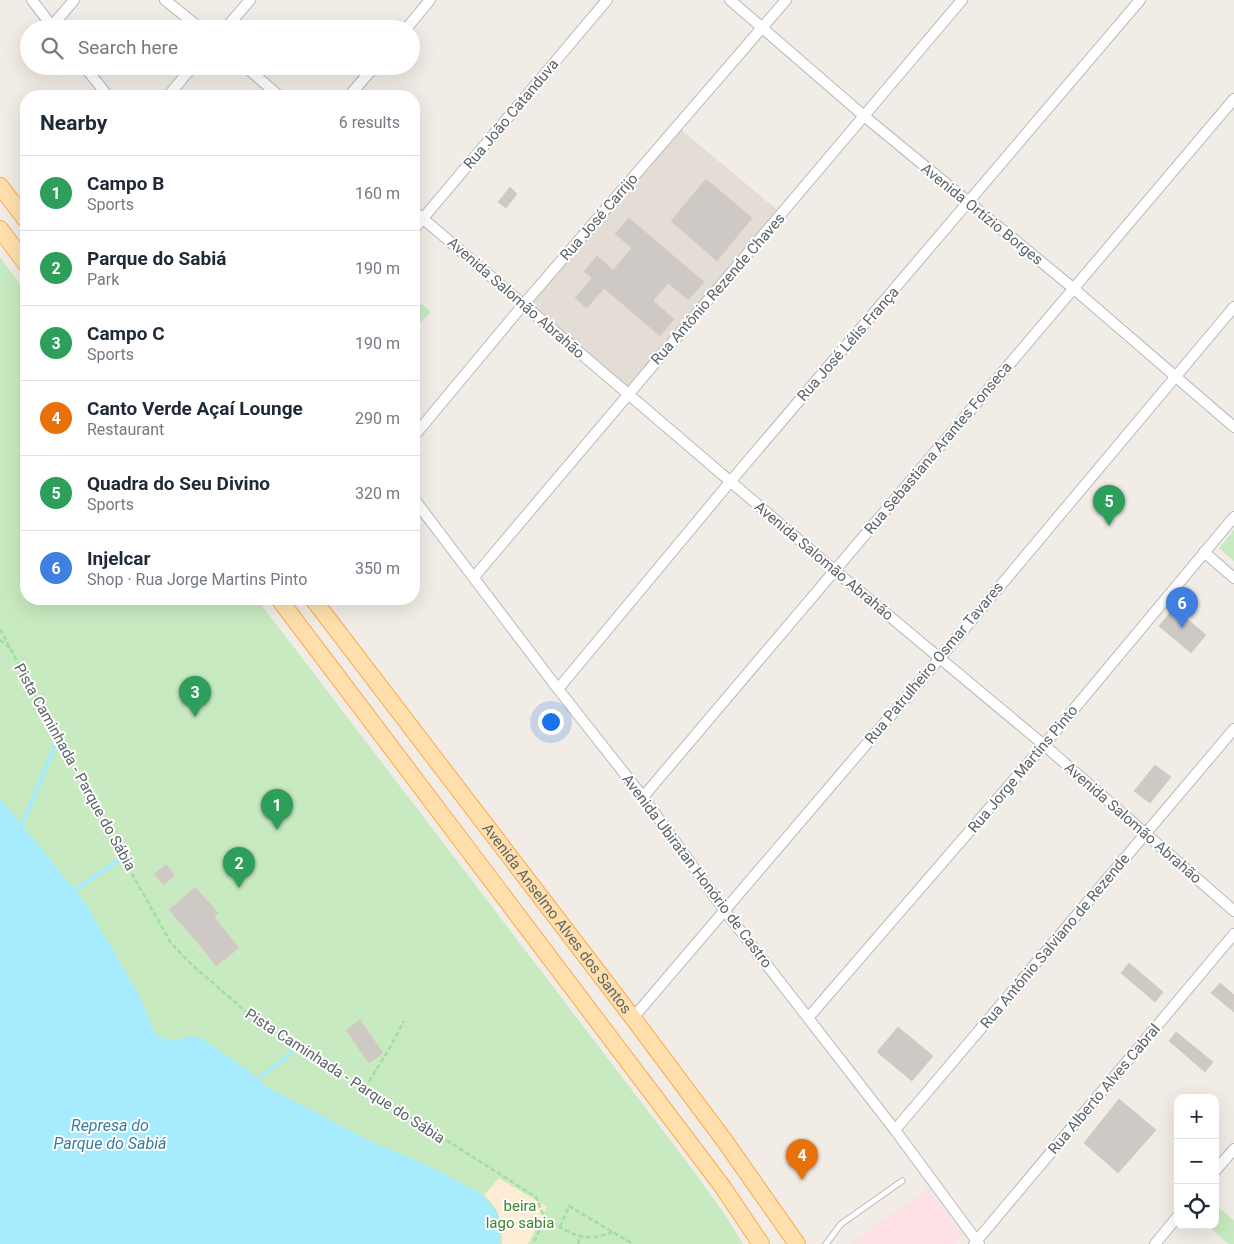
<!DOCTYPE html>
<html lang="en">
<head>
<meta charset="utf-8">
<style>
  body { margin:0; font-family:Roboto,sans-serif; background:#f2f2f3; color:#1f2937 }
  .controls { position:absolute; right:15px; bottom:15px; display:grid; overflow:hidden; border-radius:10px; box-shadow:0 5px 20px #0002 }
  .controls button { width:45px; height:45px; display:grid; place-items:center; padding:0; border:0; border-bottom:1px solid #e0e1e3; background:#fff; color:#1f2937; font:25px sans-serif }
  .you { position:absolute; left:550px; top:721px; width:18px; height:18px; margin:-12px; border:4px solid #fff; border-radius:50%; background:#1a73e8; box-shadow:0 0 0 8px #1a73e833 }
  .badge { display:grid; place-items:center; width:32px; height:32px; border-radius:50%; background:#fa223e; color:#fff; font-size:16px; font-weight:700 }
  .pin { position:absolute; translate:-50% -41px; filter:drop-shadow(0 1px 2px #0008) }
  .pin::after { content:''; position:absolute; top:26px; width:18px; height:15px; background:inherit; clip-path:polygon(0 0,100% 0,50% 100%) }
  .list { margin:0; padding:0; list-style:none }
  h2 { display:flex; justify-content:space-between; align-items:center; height:65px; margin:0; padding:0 20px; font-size:21px }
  h2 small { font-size:16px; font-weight:400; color:#747a83 }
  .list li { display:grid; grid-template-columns:32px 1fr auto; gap:15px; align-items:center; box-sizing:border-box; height:75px; padding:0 20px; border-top:1px solid #e0e1e3 }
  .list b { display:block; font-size:19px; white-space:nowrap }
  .list p { margin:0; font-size:16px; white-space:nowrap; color:#747a83 }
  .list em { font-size:16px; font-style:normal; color:#747a83 }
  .icon { flex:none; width:28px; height:28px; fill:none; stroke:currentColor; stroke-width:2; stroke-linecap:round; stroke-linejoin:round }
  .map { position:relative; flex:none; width:1234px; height:1244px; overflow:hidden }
  .search { position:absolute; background:#fff; box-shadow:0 5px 20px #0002; left:20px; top:20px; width:400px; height:55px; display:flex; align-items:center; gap:12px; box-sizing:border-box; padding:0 18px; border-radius:28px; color:#747a83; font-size:19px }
  .panel { position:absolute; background:#fff; box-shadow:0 5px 20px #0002; left:20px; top:90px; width:400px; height:515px; border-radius:20px }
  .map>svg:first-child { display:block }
  .education { fill:#e3ddd6 }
  .medical { fill:#fee1e4 }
  .green { fill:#c8eac0 }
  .sand { fill:#feebd3 }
  .water { fill:#a7ebff }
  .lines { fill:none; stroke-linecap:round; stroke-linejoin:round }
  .stream { stroke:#a7ebff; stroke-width:4 }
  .building { fill:#cec9c4; stroke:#d6ccc3 }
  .lane-casing { stroke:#b6babd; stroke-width:7 }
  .street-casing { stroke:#b6babd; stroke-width:12 }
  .primary-casing { stroke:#ffa950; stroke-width:18 }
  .path { stroke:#a1dea4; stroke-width:2.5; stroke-dasharray:5 2.5; stroke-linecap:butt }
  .lane { stroke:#fff; stroke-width:5 }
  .street { stroke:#fff; stroke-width:10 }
  .primary { stroke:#ffe0ac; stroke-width:16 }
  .labels { text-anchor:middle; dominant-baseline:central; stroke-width:4; stroke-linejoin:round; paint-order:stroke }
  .street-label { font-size:15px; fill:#5d6467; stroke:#fff }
  .park-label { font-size:15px; fill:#3b862c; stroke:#fff }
  .water-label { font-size:16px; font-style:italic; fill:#317ea0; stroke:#fff }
</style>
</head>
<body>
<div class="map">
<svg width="1234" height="1244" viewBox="0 0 1234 1244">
  <rect width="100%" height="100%" fill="#f1ece5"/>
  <path class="education" d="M679,128L781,213L627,395L524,307Z"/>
  <path class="medical" d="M928,1188L963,1235L955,1244H850Z"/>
  <path class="green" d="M0,257L26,292V599H257L693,1170L723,1212L743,1244H0Z
    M414,298L431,312L417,326L414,323Z
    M1234,530V561L1219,548Z
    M1215,1205L1234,1220V1244H1229L1206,1225H1215Z"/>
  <path class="sand" d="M499,1178L547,1207L528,1244H502C502,1222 501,1210 484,1195Z"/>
  <path class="water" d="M0,798L86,904L140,997L155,1034L171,1041L187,1037H199L249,1071L267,1087L376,1144L429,1166L482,1194L497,1212L500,1229V1244H0Z"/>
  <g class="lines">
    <path class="stream" d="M22,825L56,743
      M75,890L119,860
      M258,1079L288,1056L293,1048"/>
  </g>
  <path class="building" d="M706,179L752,218L717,261L671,221Z
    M510,187L517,194L506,208L498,202Z
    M629,218L704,282L688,300L668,283L653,301L674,319L660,336L604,288L587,308L575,298L592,278L584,271L597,256L613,270L632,248L615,234Z
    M1174,608L1206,635L1191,653L1159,626Z
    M1155,765L1171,777L1150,803L1134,791Z
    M166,865L175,875L164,885L154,874Z
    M195,887L218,913L214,917L239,948L216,966L202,948L169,910Z
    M1129,963L1163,992L1155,1002L1121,973Z
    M1220,983L1234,995V1012L1211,993Z
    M360,1020L383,1053L369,1063L346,1030Z
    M898,1027L933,1056L912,1081L877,1052Z
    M1176,1032L1213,1062L1205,1072L1169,1041Z
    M1119,1099L1156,1130L1118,1173L1084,1143Z"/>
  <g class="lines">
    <g class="lane-casing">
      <path id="lane" d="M826,1244L841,1224L902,1181"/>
    </g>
    <g class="street-casing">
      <path id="street" d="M32,0L54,29
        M165,0L201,29
        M730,0L864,116L1073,288L1234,427
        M52,26L74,0
        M225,29L250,0
        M406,29L430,0
        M84,66L108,96
        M245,66L279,96
        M168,96L193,66
        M349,96L375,66
        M414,211L834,570L1044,745L1234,911
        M414,229L607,0
        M414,436L523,305L786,0
        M414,499L558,689L643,797L725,911L895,1130L979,1244
        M1204,552L1234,578
        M474,577L962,0
        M558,689L730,482L1140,0
        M643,797L1234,99
        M633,1018L939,659L1234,307
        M808,1018L1044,745L1234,517
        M895,1130L1234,729
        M1215,1171L1234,1149
        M974,1244L1234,934
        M1155,1244L1178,1216"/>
    </g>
    <g class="primary-casing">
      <g id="primary">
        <path d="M0,186L26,220"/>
        <path d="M0,229L26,264"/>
        <path d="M279,599L722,1186L761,1244"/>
        <path id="s1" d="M313,599L633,1018L724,1140L797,1244"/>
      </g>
    </g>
    <path class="path" d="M0,629L92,803L171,943L191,964L252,1017L536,1197L545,1219L533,1244
      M0,640L10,648
      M365,1088L392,1044L404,1021
      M545,1219C571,1233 583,1244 612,1232
      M560,1227L569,1206L633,1244
      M578,1244L580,1237"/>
    <use href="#lane" class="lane"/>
    <use href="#street" class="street"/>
    <use href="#primary" class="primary"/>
  </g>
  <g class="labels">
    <g class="street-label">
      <text transform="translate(511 114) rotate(-50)">Rua João Catanduva</text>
      <text transform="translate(982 214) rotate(39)">Avenida Ortízio Borges</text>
      <text transform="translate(599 217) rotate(-49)">Rua José Carrijo</text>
      <text transform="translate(718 289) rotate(-49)">Rua Antônio Rezende Chaves</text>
      <text transform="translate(516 298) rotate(41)">Avenida Salomão Abrahão</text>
      <text transform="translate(848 344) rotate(-49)">Rua José Lélis França</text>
      <text transform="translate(938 448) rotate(-50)">Rua Sebastiana Arantes Fonseca</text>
      <text transform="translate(824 561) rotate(40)">Avenida Salomão Abrahão</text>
      <text transform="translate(934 663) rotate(-50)">Rua Patrulheiro Osmar Tavares</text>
      <text transform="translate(75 767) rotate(61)">Pista Caminhada - Parque do Sábia</text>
      <text transform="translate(1023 769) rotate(-50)">Rua Jorge Martins Pinto</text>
      <text transform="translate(1133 823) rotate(41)">Avenida Salomão Abrahão</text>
      <text transform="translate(697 871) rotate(53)">Avenida Ubiratan Honório de Castro</text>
      <text stroke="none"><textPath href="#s1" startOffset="402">Avenida Anselmo Alves dos Santos</textPath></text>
      <text transform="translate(1055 941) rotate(-50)">Rua Antônio Salviano de Rezende</text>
      <text transform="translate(345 1076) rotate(33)">Pista Caminhada - Parque do Sábia</text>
      <text transform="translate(1104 1089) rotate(-50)">Rua Alberto Alves Cabral</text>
    </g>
    <g class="park-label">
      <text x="520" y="1206">beira<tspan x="520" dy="17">lago sabia</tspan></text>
    </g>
    <g class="water-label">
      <text x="110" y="1125">Represa do<tspan x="110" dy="18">Parque do Sabiá</tspan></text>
    </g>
  </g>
</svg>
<div class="controls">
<button>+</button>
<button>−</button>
<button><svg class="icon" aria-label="locate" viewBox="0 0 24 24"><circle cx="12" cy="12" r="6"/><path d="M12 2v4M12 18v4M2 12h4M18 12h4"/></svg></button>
</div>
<div class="you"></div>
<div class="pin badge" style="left:277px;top:830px;background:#2e9e5b">1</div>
<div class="pin badge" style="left:239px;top:888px;background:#2e9e5b">2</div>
<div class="pin badge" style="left:195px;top:717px;background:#2e9e5b">3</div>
<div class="pin badge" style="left:802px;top:1180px;background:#e8710a">4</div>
<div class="pin badge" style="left:1109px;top:526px;background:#2e9e5b">5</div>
<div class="pin badge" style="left:1182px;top:628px;background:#3f7fe0">6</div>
<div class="search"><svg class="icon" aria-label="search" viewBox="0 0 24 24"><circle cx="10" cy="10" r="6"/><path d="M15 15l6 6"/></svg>Search here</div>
<section class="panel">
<h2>Nearby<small>6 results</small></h2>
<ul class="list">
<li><span class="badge" style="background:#2e9e5b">1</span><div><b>Campo B</b><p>Sports</p></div><em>160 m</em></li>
<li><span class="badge" style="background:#2e9e5b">2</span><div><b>Parque do Sabiá</b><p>Park</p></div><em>190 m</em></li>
<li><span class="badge" style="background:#2e9e5b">3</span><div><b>Campo C</b><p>Sports</p></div><em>190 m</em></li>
<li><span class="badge" style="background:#e8710a">4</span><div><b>Canto Verde Açaí Lounge</b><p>Restaurant</p></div><em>290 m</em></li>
<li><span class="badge" style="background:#2e9e5b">5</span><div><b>Quadra do Seu Divino</b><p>Sports</p></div><em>320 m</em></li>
<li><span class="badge" style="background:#3f7fe0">6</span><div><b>Injelcar</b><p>Shop · Rua Jorge Martins Pinto</p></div><em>350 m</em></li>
</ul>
</section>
</div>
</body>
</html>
